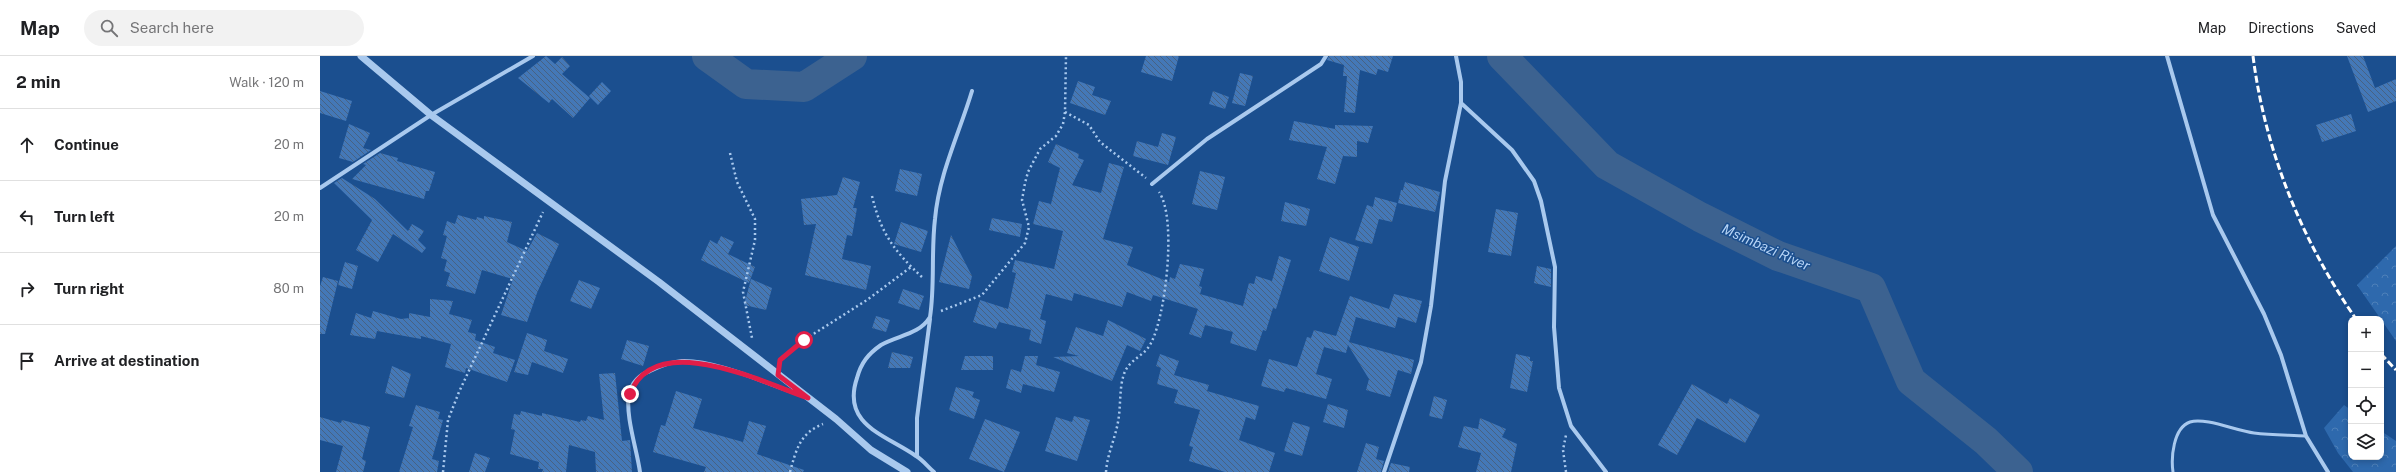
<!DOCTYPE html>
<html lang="en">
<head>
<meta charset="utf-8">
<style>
  body { margin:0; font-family:"Public Sans",sans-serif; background:#f2f2f2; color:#202124 }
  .controls { position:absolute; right:12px; bottom:12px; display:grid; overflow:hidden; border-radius:8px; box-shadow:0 2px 6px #0003 }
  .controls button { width:36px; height:36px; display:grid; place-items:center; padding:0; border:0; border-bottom:1px solid #e0e0e0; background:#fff; color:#202124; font:20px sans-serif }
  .stop { position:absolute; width:12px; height:12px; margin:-9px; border:3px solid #e11d48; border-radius:50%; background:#fff }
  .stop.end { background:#e11d48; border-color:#fff; box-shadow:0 1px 4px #0008 }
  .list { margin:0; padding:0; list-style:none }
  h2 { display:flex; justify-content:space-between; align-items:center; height:52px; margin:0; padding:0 16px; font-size:17px }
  h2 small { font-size:13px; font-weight:400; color:#757577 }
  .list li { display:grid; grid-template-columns:26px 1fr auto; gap:12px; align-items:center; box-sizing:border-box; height:72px; padding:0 16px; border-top:1px solid #e0e0e0 }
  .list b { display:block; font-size:15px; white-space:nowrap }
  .list em { font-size:13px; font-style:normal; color:#757577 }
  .icon { flex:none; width:22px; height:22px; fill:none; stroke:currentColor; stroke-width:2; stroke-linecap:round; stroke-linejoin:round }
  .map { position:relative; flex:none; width:2076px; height:416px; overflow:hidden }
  header { display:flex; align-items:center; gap:24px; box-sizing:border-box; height:56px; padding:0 20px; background:#fff; border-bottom:1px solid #e0e0e0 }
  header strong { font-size:19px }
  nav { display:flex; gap:22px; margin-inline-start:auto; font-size:14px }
  .search { width:280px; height:36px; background:#f2f2f2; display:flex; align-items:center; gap:10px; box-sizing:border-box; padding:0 14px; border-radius:22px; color:#757577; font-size:15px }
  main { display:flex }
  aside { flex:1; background:#fff }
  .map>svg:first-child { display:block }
  .forest { fill:url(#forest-crowns) }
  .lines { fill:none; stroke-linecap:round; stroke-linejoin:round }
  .river { stroke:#3c6290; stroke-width:30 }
  .building { fill:url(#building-back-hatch) }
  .path { stroke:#a9c9ee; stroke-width:2.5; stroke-dasharray:2 3; stroke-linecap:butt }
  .service { stroke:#a9c9ee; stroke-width:3 }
  .minor { stroke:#a9c9ee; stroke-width:4 }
  .tertiary { stroke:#a9c9ee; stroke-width:7 }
  .rail { stroke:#fff; stroke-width:3; stroke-dasharray:7 3; stroke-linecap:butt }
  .route { stroke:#e11d48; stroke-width:5 }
  .labels { text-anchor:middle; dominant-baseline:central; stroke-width:3; stroke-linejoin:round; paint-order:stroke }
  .water-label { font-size:14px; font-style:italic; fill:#b5d3f5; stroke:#1b4f8f }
</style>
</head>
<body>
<header>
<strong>Map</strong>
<div class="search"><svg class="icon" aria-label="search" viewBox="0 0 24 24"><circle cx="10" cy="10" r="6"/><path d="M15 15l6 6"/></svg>Search here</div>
<nav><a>Map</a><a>Directions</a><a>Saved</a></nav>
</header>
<main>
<aside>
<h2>2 min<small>Walk · 120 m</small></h2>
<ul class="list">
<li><svg class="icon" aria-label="ahead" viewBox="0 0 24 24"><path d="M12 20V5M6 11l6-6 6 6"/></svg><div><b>Continue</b></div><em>20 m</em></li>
<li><svg class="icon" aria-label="left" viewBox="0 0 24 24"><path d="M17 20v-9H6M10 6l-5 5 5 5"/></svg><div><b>Turn left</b></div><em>20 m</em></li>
<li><svg class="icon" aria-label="right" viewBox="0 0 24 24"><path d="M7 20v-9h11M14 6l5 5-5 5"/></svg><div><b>Turn right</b></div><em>80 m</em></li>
<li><svg class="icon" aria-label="arrive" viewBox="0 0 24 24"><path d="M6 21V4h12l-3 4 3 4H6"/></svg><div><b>Arrive at destination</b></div></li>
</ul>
</aside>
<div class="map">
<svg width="2076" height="416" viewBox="0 0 2076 416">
  <defs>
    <pattern id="forest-crowns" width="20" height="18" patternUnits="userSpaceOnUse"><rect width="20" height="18" fill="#2e69ad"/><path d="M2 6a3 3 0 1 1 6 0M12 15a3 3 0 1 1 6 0" fill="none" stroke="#4d80b9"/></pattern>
    <pattern id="building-back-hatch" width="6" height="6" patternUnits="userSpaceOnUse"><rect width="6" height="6" fill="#4478b7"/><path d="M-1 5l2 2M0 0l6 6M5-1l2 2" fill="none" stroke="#486282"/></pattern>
  </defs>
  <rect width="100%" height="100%" fill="#1b4f8f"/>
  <path class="forest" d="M2076,190V285L2037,229Z
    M2024,349L2031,354V401H2061V375L2076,385V416H2033L2018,397L2004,372Z"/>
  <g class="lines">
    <path class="river" d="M387,0L426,28L484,31L532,0
      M1182,0L1287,109L1380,161L1458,200L1551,232L1591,325L1666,385L1698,416"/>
  </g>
  <path class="building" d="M226,0L235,8L242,1L250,10L242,18L270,42L253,62L232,43L229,47L198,22Z
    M826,0H859L852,25L821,16Z
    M1009,0H1073L1068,16L1058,13L1056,19L1040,14L1035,57L1024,56L1027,20H1023L1024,9L1007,4Z
    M2027,0H2043L2055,32L2076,23V45L2048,56Z
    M920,17L933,20L925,50L912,47Z
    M758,25L775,31L772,39L791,45L785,59L750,47Z
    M282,26L291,35L278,49L269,40Z
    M0,35L32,45L26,65L0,57Z
    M893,35L909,41L905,53L889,48Z
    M2031,58L2036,75L2002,86L1996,69Z
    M974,65L1015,73V69L1053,70L1048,87L1037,85V101L1023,100L1015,128L997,123L1007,91L969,84Z
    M29,68L50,77L43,92L51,94L33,106L19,102Z
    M842,77L856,81L848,109L813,100L817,85L838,91Z
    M736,88L759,98L758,102L764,104L752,129L781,137L789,107L804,111L783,183L813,191L807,209L849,226L850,221L855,223L860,208L884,213L879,230L882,231L880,238L923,250L929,227L934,228L936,220L952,225L959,200L971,204L956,253L953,252L946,275L943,274L936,295L910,287L913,276L885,269L881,282L869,278L878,253L833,239L831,245L807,236L802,251L754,237L752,245L726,238L720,263L726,265L721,288L709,284L711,274L679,266L676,273L653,266L660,244L688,253L696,217L692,216L695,204L734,213L743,175L713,168L719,145L731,148L740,112L728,106Z
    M60,97L78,102L77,105L115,116L109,135H106L104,143L32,123L46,109L43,108Z
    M580,113L602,118L597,140L575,135Z
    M880,115L905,121L897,154L872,148Z
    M523,121L540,126L533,152H537L532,180L527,179L522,203L551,210L546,234L485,219L496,168L484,169L481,143L517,139Z
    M22,122L55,143L88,175L92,168L104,175L98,184L106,192L102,197L73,178L58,206L36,194L52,164L14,127Z
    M1085,126L1120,136L1115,156L1078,147L1081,134H1083Z
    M1055,141L1077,147L1072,166L1059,163L1052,188L1035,184L1047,149L1053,151Z
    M965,146L990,153L986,170L961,165Z
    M1176,153L1198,157L1191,200L1168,196Z
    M138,159L156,164L157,161L164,163V160L192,166L187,186L207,195L217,177L239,188L217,237L207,266L181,259L193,223L162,214L155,238L126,230L130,217L124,215L127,204L121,202L127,180L123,179L127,165L135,168Z
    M672,162L702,168L700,181L669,174Z
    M581,166L608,175L601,196L574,188Z
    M631,179L652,220L649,233L619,226Z
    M401,180L414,186L408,198L435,211L429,227L381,204L390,184L397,188Z
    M1010,181L1039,191L1029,225L999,215Z
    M25,206L38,210L32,233L18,229Z
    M1217,210L1231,213V231L1214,227Z
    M3,221L18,225L5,278H0V230Z
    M431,223L452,232L446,254L424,249Z
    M259,224L280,232L271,253L250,245Z
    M583,233L604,240L599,254L578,247Z
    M1074,238L1102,245L1096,267L1078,261L1075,272L1036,261L1029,286L1094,304L1091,318L1078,314L1070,341L1046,334L1049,323L1028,289L1026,297L1004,291L996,318L1012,323L1006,343L966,332L964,336L941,330L949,303L977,311L987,281L991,282L994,274L1016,280L1030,240L1069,253Z
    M110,243L133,245L129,258L152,264L148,276L156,278L155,284L175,291L173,297L195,304L187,326L146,312L145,317L125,311L131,288L101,280V283L57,275L55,283L30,279L36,257L51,262L53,255L81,263L89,262V257L110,261Z
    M556,260L570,264L566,276L552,272Z
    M788,264L826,283L820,295L807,289L792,325L733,301L759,300L747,297L756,271L783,280Z
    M207,277L227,284L224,295L248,303L243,317L212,306L208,319L194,316Z
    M307,284L329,290L323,310L301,303Z
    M572,296L593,301L590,312H568Z
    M840,298L859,305L854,319L889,329L887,335L939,350L935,364L926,361L919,384L955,397L949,416H905L869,405L873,391L869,390L880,354L854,347L858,334L837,328L841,312L836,310Z
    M1196,298L1210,301V305H1213L1207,336L1190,332Z
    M645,300H673V314H641Z
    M705,300H718L716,309L740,316L734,336L703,328L701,337L686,332L691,313L701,316Z
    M72,310L91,318L84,342L65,337Z
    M295,317L302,385L310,384L312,416H276L275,396L249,389L246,416H222L223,413H218L219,406L190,398L195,374L191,373L194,358L200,359L201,355L222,360V357L260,366L261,364L266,365L268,360L284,364L279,318Z
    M1372,328L1407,348L1410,342L1440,359L1425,387L1377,362L1357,399L1338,389Z
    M636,331L654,336L652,341L660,344L654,363L629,354Z
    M356,335L382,343L373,372L423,386L429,365L446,370L437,398L484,414L483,416H384L386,411L333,396L341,369L345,370Z
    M1114,340L1127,344L1122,363L1109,360Z
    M1008,348L1028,354L1024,372L1003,366Z
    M96,349L120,356L118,363L123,364L112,403L119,405L117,416H79L93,371L89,370Z
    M754,360L770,364L757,405L725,395L736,361L752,366Z
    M0,361L21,367L22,364L50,371L42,403L46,405L43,416H16L23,390L0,384Z
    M1160,362L1186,373L1182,381L1197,388L1191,416H1156L1161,397L1138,391L1144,370L1158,373Z
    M665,363L700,376L684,416L649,403Z
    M973,366L990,371L982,400L964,395Z
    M1046,387L1059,391L1056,403L1064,405L1061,416H1037Z
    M155,397L170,402L165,416H149Z
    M1071,407L1090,411L1089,416H1068Z"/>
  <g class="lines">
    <path class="path" d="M745,56L769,69L780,86L826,122
      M410,97L417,126L435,163V184L423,236L432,282
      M552,140C561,178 575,196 603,222
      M621,255L662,239L705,187L709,171L702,144L705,127L708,116L720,93L736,80L743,68L745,56L746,0
      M459,306L484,284L547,244L591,211
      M123,416L128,364L139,336L223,156
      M470,416C476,394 480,377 503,368
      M786,416C787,399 795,383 798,366C801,351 799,332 804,318C809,303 825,300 831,287C846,259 857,161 839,136
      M1246,416L1243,394L1246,379"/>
    <path class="service" d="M1853,416C1851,402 1853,372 1870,366C1885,361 1917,375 1934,377C1951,379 1968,379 1986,380"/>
    <path class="minor" d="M1847,0L1893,159L1944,258L1961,299L1986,380L2008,416
      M1141,47L1192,94L1214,125L1221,145L1235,211L1234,271L1239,332L1251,370L1286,416
      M832,128L887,83L1001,8L1006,0
      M0,132L111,59L213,0
      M597,400V362L610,263
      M320,416C317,394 305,359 309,338C312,326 319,319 330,315C340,310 351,306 362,305C398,304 449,329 484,340
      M614,416C608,411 603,404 596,400C566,379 521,369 537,322C541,307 548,298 561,289C578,279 599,279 610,261C615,229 611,196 615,163C619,118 639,78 652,35
      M1064,416L1101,306L1111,250L1125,125L1141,47V26L1136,0"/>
    <path class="tertiary" d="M41,0L111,59L339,226L516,363L551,394L587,416"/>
    <path class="rail" d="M1933,0C1945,95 1982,185 2036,263
      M2061,298L2076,314"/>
  </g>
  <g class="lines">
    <path class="route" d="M310,338C335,272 444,327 488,342L458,319L460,304L484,284"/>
  </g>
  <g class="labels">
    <g class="water-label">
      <text transform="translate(1446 191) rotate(24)">Msimbazi River</text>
    </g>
  </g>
</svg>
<div class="controls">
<button>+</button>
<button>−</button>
<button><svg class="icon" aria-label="locate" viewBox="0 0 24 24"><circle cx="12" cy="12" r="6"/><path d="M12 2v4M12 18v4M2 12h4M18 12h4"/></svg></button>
<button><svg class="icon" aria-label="layers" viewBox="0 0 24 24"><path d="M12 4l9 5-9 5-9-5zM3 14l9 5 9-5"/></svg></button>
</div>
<div class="stop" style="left:484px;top:284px"></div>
<div class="stop end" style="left:310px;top:338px"></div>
</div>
</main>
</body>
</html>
